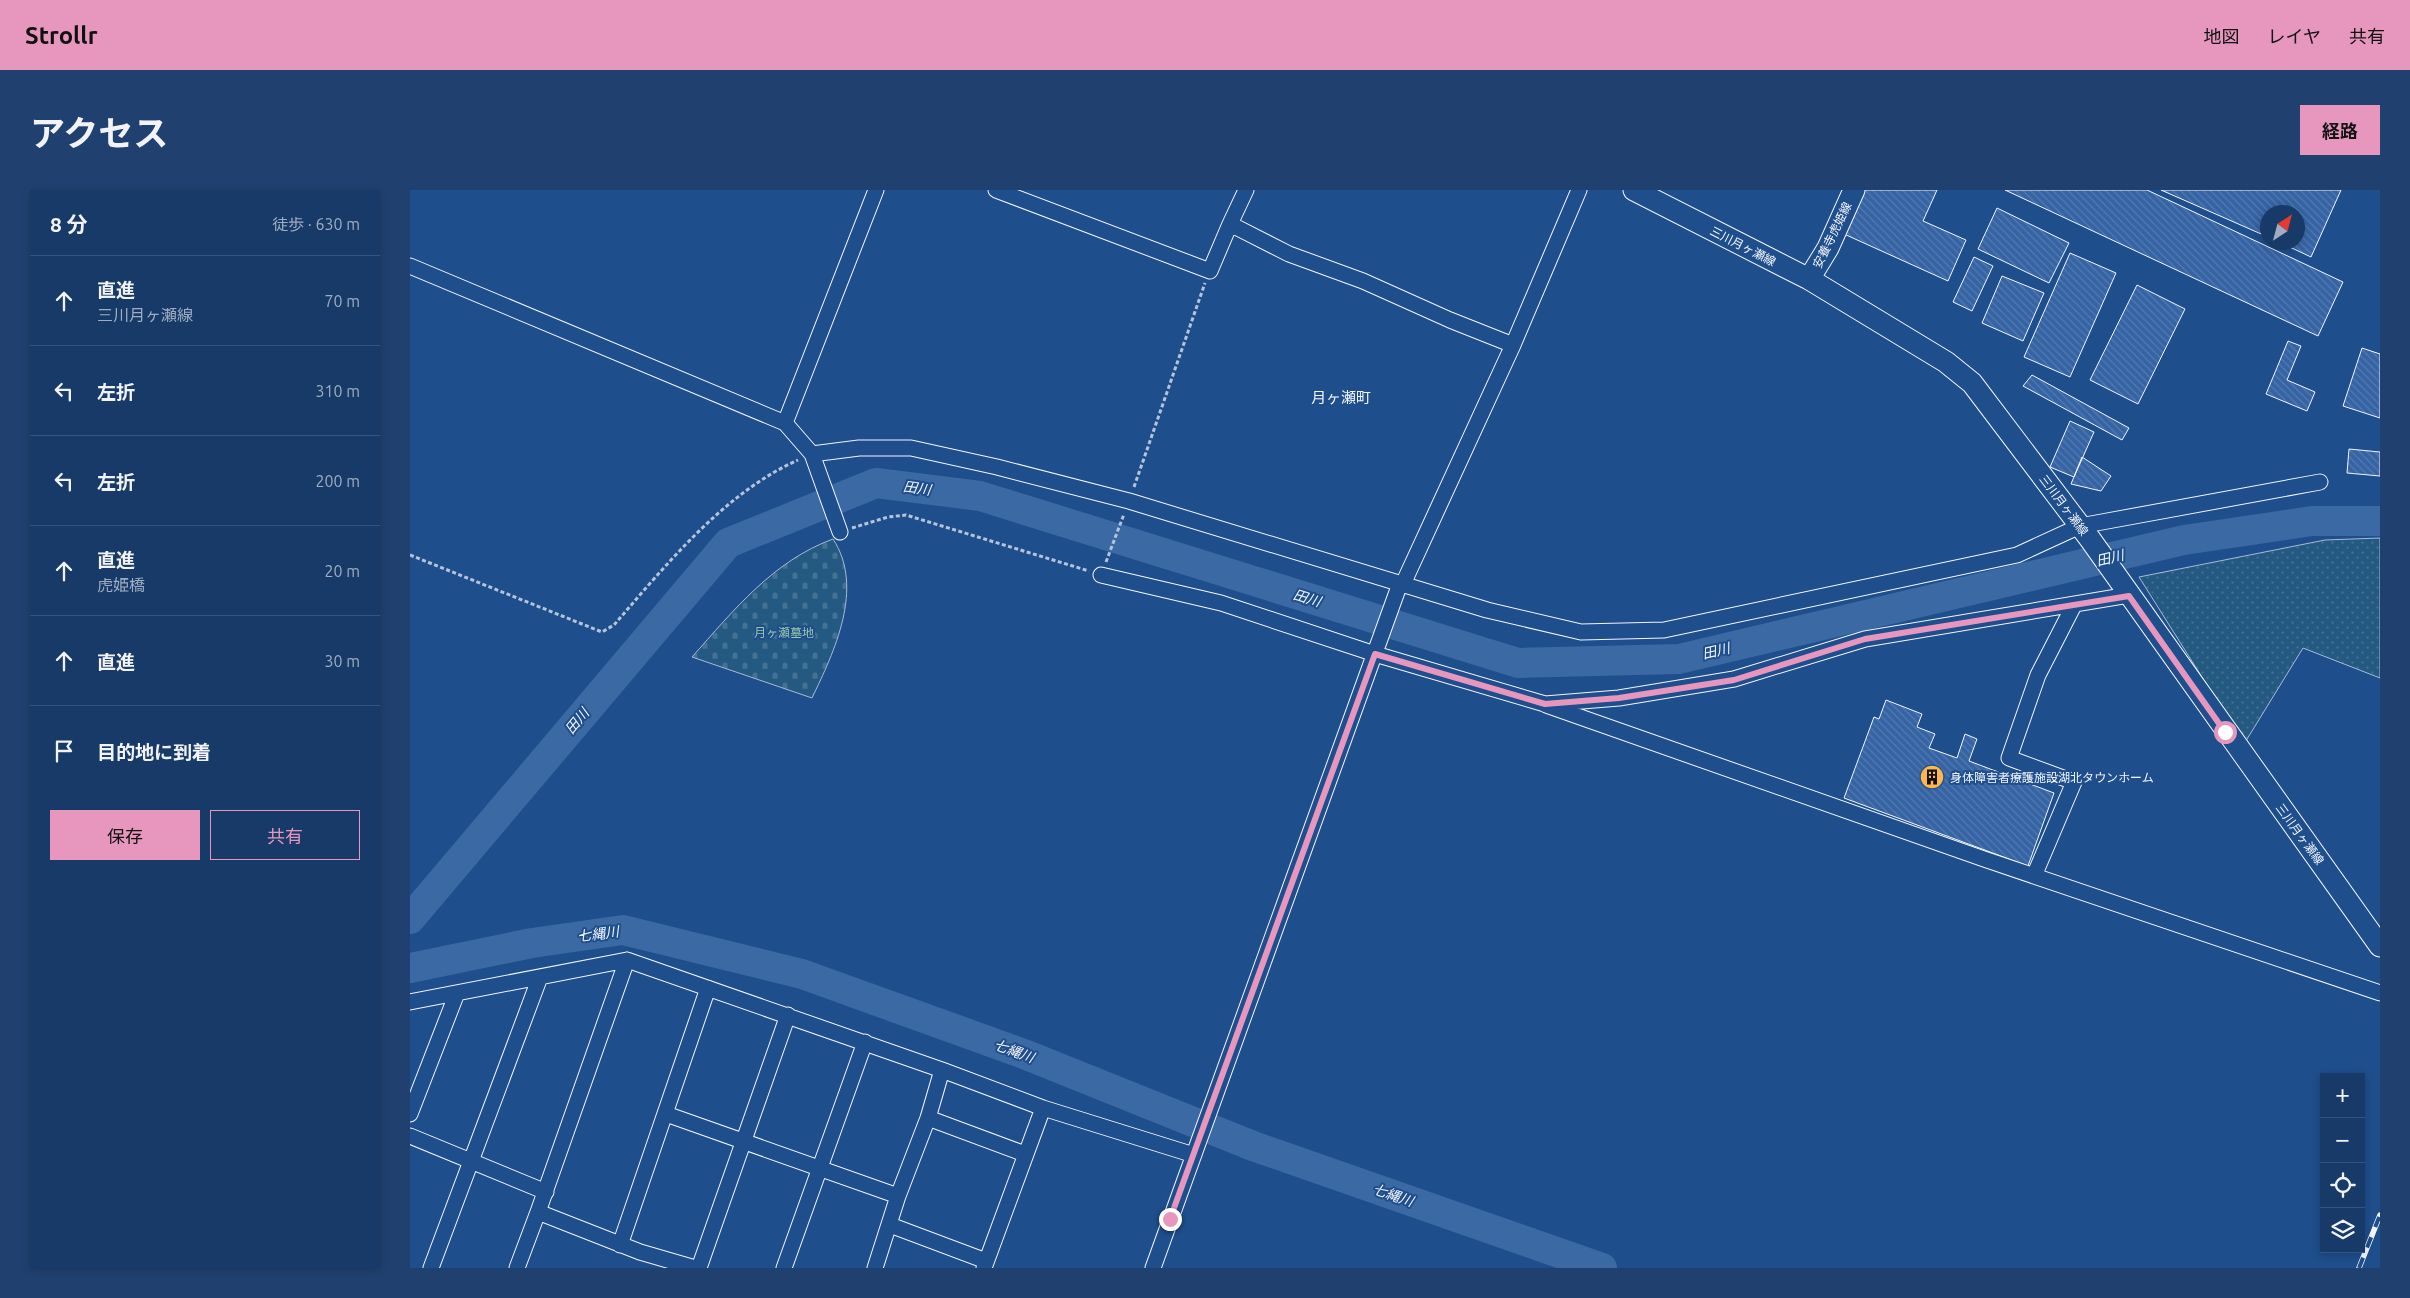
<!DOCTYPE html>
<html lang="ja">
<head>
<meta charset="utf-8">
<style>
  body { margin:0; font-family:Ubuntu,"Noto Sans JP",sans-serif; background:#20416f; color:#f1f3f6 }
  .controls { position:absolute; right:15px; bottom:15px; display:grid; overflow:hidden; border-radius:0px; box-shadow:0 2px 8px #0003 }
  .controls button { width:45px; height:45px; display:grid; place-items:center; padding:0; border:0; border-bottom:1px solid #36547d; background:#173a69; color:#f1f3f6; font:25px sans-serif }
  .compass { position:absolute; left:1850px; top:15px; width:45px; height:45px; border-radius:50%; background:#173a69; box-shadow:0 2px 8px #0003; rotate:36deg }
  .stop { position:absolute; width:15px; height:15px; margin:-11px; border:4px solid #e797bd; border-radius:50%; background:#fff }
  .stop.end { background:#e797bd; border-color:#fff; box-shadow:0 1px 5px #0008 }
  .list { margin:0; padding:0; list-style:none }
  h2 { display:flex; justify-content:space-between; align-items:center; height:65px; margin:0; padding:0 20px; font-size:21px }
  h2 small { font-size:16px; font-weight:400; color:#9eadc0 }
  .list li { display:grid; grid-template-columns:32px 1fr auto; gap:15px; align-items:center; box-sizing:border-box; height:90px; padding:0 20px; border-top:1px solid #36547d }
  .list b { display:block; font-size:19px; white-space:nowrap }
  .list p { margin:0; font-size:16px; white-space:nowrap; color:#9eadc0 }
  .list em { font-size:16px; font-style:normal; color:#9eadc0 }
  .actions { display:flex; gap:10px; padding:15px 20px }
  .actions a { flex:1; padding:11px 0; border:1px solid #e797bd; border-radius:0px; text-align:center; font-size:18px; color:#e797bd }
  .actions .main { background:#e797bd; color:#111 }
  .icon { flex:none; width:28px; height:28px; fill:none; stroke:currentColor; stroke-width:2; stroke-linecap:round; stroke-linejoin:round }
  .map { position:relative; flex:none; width:1970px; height:1078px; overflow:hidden; border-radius:0px }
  header { display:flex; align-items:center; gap:30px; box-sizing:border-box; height:70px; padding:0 25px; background:#e797bd; color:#111 }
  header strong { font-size:24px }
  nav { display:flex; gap:28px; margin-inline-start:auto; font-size:18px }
  .intro { display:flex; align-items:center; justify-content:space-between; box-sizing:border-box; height:120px; padding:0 30px }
  h1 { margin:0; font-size:35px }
  .button { padding:12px 22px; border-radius:0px; background:#e797bd; color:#111; font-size:18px; font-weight:700 }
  main { display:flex; gap:30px; padding:0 30px }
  aside { flex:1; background:#173a69; border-radius:0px; box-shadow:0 2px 8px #0003 }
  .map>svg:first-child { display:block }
  .grass { fill:url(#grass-dots); stroke:#a8bbd7 }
  .cemetery { fill:url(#cemetery-stones); stroke:#a8bbd7 }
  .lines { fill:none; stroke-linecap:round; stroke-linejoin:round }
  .river { stroke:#3b69a3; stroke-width:30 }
  .building { fill:url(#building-back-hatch); stroke:#f2f6ff }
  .street-casing { stroke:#f2f6ff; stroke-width:17 }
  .secondary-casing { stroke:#f2f6ff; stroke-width:23 }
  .path { stroke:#b3c4dc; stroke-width:3; stroke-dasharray:4 2.5; stroke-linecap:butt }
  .street { stroke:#1f4e8c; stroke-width:15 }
  .secondary { stroke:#1f4e8c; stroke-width:21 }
  .rail-casing { stroke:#f2f6ff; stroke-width:5.5 }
  .rail { stroke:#1f4e8c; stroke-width:4; stroke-dasharray:11; stroke-linecap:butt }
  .route { stroke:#e797bd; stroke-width:6 }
  .labels { text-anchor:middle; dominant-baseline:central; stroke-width:4; stroke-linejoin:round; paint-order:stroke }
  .street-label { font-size:12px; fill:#f2f6ff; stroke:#1f4e8c }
  .park-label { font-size:12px; fill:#97c8a6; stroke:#1f4e8c }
  .poi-label { font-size:12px; fill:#f2f6ff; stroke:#1f4e8c; text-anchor:start }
  .water-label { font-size:14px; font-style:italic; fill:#f2f6ff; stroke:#1f4e8c }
  .quarter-label { font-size:15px; fill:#f2f6ff; stroke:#1f4e8c }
</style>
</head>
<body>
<header>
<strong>Strollr</strong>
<nav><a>地図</a><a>レイヤ</a><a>共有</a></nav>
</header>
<div class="intro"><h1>アクセス</h1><a class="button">経路</a></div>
<main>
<aside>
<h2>8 分<small>徒歩 · 630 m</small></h2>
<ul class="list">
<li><svg class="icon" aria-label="ahead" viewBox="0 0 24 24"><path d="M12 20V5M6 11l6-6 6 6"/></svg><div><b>直進</b><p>三川月ヶ瀬線</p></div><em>70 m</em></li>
<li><svg class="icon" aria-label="left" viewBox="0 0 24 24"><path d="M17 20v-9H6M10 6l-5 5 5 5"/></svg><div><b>左折</b></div><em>310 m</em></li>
<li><svg class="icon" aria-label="left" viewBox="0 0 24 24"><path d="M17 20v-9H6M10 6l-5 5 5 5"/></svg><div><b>左折</b></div><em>200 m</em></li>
<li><svg class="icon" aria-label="ahead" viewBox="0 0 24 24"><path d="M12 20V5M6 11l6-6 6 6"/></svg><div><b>直進</b><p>虎姫橋</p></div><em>20 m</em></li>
<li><svg class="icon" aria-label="ahead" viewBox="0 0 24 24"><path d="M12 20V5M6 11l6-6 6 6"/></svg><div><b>直進</b></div><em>30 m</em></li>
<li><svg class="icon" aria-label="arrive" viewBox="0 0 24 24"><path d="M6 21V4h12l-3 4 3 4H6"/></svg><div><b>目的地に到着</b></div></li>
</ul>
<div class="actions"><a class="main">保存</a><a>共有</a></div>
</aside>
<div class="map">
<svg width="1970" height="1078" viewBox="0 0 1970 1078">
  <defs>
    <pattern id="grass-dots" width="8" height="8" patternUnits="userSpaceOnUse" patternTransform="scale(1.25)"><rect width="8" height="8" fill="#245a82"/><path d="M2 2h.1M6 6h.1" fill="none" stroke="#447295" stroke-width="1.8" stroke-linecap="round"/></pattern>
    <pattern id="cemetery-stones" width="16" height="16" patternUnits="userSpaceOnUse" patternTransform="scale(1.25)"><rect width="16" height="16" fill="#245a82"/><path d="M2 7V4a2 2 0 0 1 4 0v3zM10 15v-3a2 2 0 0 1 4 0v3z" fill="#447295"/></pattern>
    <pattern id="building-back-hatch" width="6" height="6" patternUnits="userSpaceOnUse" patternTransform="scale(1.25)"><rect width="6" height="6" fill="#3563a3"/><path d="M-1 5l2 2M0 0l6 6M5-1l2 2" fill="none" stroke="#537ab1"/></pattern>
  </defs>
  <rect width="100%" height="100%" fill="#1f4e8c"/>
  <path class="grass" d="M1970,348V488L1893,458L1834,554L1729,387L1915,350Z"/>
  <path class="cemetery" d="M423,349C455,398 424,462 402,508L282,467C324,420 363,371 423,349Z"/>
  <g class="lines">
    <path class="river" d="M0,729L318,353L466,293L570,306L1108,473L1269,469L1774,350L1902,331H1970
      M0,778L122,753L213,740L392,784L614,864L843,956L1192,1078"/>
  </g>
  <path class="building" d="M1454,0H1527L1513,31L1556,50L1538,91L1434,44Z
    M1595,0H1737L1933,92L1908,146Z
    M1751,0H1931L1901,67L1869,52H1888V22H1858V47Z
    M1587,18L1659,53L1639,93L1568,59Z
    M1660,63L1706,83L1660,187L1614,167Z
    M1564,67L1583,76L1562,121L1543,112Z
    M1592,86L1634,103L1613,151L1572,133Z
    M1727,95L1775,119L1728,214L1680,190Z
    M1878,151L1891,156L1877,190L1905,202L1897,221L1856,204Z
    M1952,158L1970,164V228L1933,216Z
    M1622,185L1719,238L1712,250L1613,196Z
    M1660,231L1684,242L1664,287L1640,277Z
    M1939,259L1970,262V286L1937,283Z
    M1672,267L1701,286L1691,301L1661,294Z
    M1476,510L1512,524L1507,537L1525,544L1519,558L1547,568L1555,544L1567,549L1559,571L1644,603L1618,676L1434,608L1464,527L1469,529Z"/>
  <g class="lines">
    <g class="street-casing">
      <path id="street" d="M586,0L800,81L820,34L879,64L953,91L1040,130L1103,155
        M820,34L836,0
        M0,76L375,233L402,264L430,342
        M375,233L466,0
        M402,264L449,258H501L587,277L719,311L1077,420L1171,442L1254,440L1607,365L1670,336L1910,292
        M691,385L811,413L965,464L1135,514L1209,508L1324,489L1455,449L1719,405
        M1136,515L1574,669L1970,803
        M1624,686L1664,592L1599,568L1628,485L1664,415
        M217,770L128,1022L230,1062L285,1078
        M0,812L217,770L532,880L633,918L784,965
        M0,924L47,803
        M256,924L488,1006
        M518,928L615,964
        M0,946L136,1002
        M480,1035L576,1071
        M210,1055L298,798
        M21,1078L130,787
        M107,1078L128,1022
        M289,1078L378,825
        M374,1078L455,852
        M465,1078L488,1006L518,928L532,880
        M574,1078L633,918
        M743,1078L988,399L993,394L1103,155L1169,0"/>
    </g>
    <g class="secondary-casing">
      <path id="secondary" d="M1224,0L1399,89L1536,172L1562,193L1680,349L1970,756
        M1399,89L1418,58L1444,0"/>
    </g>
    <path class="path" d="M724,297L795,93
      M442,338L478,327L496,325L679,381
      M0,365L192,442L204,435C256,375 314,303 388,270
      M696,372L714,324"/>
    <use href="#street" class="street"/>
    <use href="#secondary" class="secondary"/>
    <g class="rail-casing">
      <path id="rail" d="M1949,1078L1970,1025"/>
    </g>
    <use href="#rail" class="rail"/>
  </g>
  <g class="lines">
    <path class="route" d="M760,1029L965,464L1135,514L1209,508L1324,490L1455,449L1719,406L1815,542"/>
  </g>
  <defs>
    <g id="building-disc" transform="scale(1.25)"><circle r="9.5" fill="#ffb74d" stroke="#1f4e8c"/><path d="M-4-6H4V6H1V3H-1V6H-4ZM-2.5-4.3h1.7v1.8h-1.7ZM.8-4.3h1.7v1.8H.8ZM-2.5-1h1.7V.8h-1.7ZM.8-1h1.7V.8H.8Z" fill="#111"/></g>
  </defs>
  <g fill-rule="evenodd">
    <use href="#building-disc" x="1522" y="587"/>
  </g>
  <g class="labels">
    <g class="street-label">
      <text transform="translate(1422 45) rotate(-64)">安養寺虎姫線</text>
      <text transform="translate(1333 56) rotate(27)">三川月ヶ瀬線</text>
      <text transform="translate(1654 315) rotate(53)">三川月ヶ瀬線</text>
      <text transform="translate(1890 644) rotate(54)">三川月ヶ瀬線</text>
    </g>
    <g class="park-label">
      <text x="374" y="442">月ヶ瀬墓地</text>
    </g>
    <g class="poi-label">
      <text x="1540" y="587">身体障害者療護施設湖北タウンホーム</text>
    </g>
    <g class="water-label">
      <text transform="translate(507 298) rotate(8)">田川</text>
      <text transform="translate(1700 368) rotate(-13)">田川</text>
      <text transform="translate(897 408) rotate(17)">田川</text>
      <text transform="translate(1306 461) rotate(-13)">田川</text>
      <text transform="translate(167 531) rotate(-50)">田川</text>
      <text transform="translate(188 744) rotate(-7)">七縄川</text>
      <text transform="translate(604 861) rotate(20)">七縄川</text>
      <text transform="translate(983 1005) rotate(19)">七縄川</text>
    </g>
    <g class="quarter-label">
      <text x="931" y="207">月ヶ瀬町</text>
    </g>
  </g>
</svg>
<div class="controls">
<button>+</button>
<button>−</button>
<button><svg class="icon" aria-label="locate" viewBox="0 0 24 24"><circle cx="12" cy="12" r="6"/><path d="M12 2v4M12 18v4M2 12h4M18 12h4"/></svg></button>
<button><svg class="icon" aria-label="layers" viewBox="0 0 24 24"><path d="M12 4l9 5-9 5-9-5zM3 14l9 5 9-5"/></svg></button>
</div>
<svg class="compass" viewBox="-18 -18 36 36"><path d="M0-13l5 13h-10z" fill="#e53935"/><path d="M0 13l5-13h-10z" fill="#9eadc0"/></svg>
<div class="stop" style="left:1815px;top:542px"></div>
<div class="stop end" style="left:760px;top:1029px"></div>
</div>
</main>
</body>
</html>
